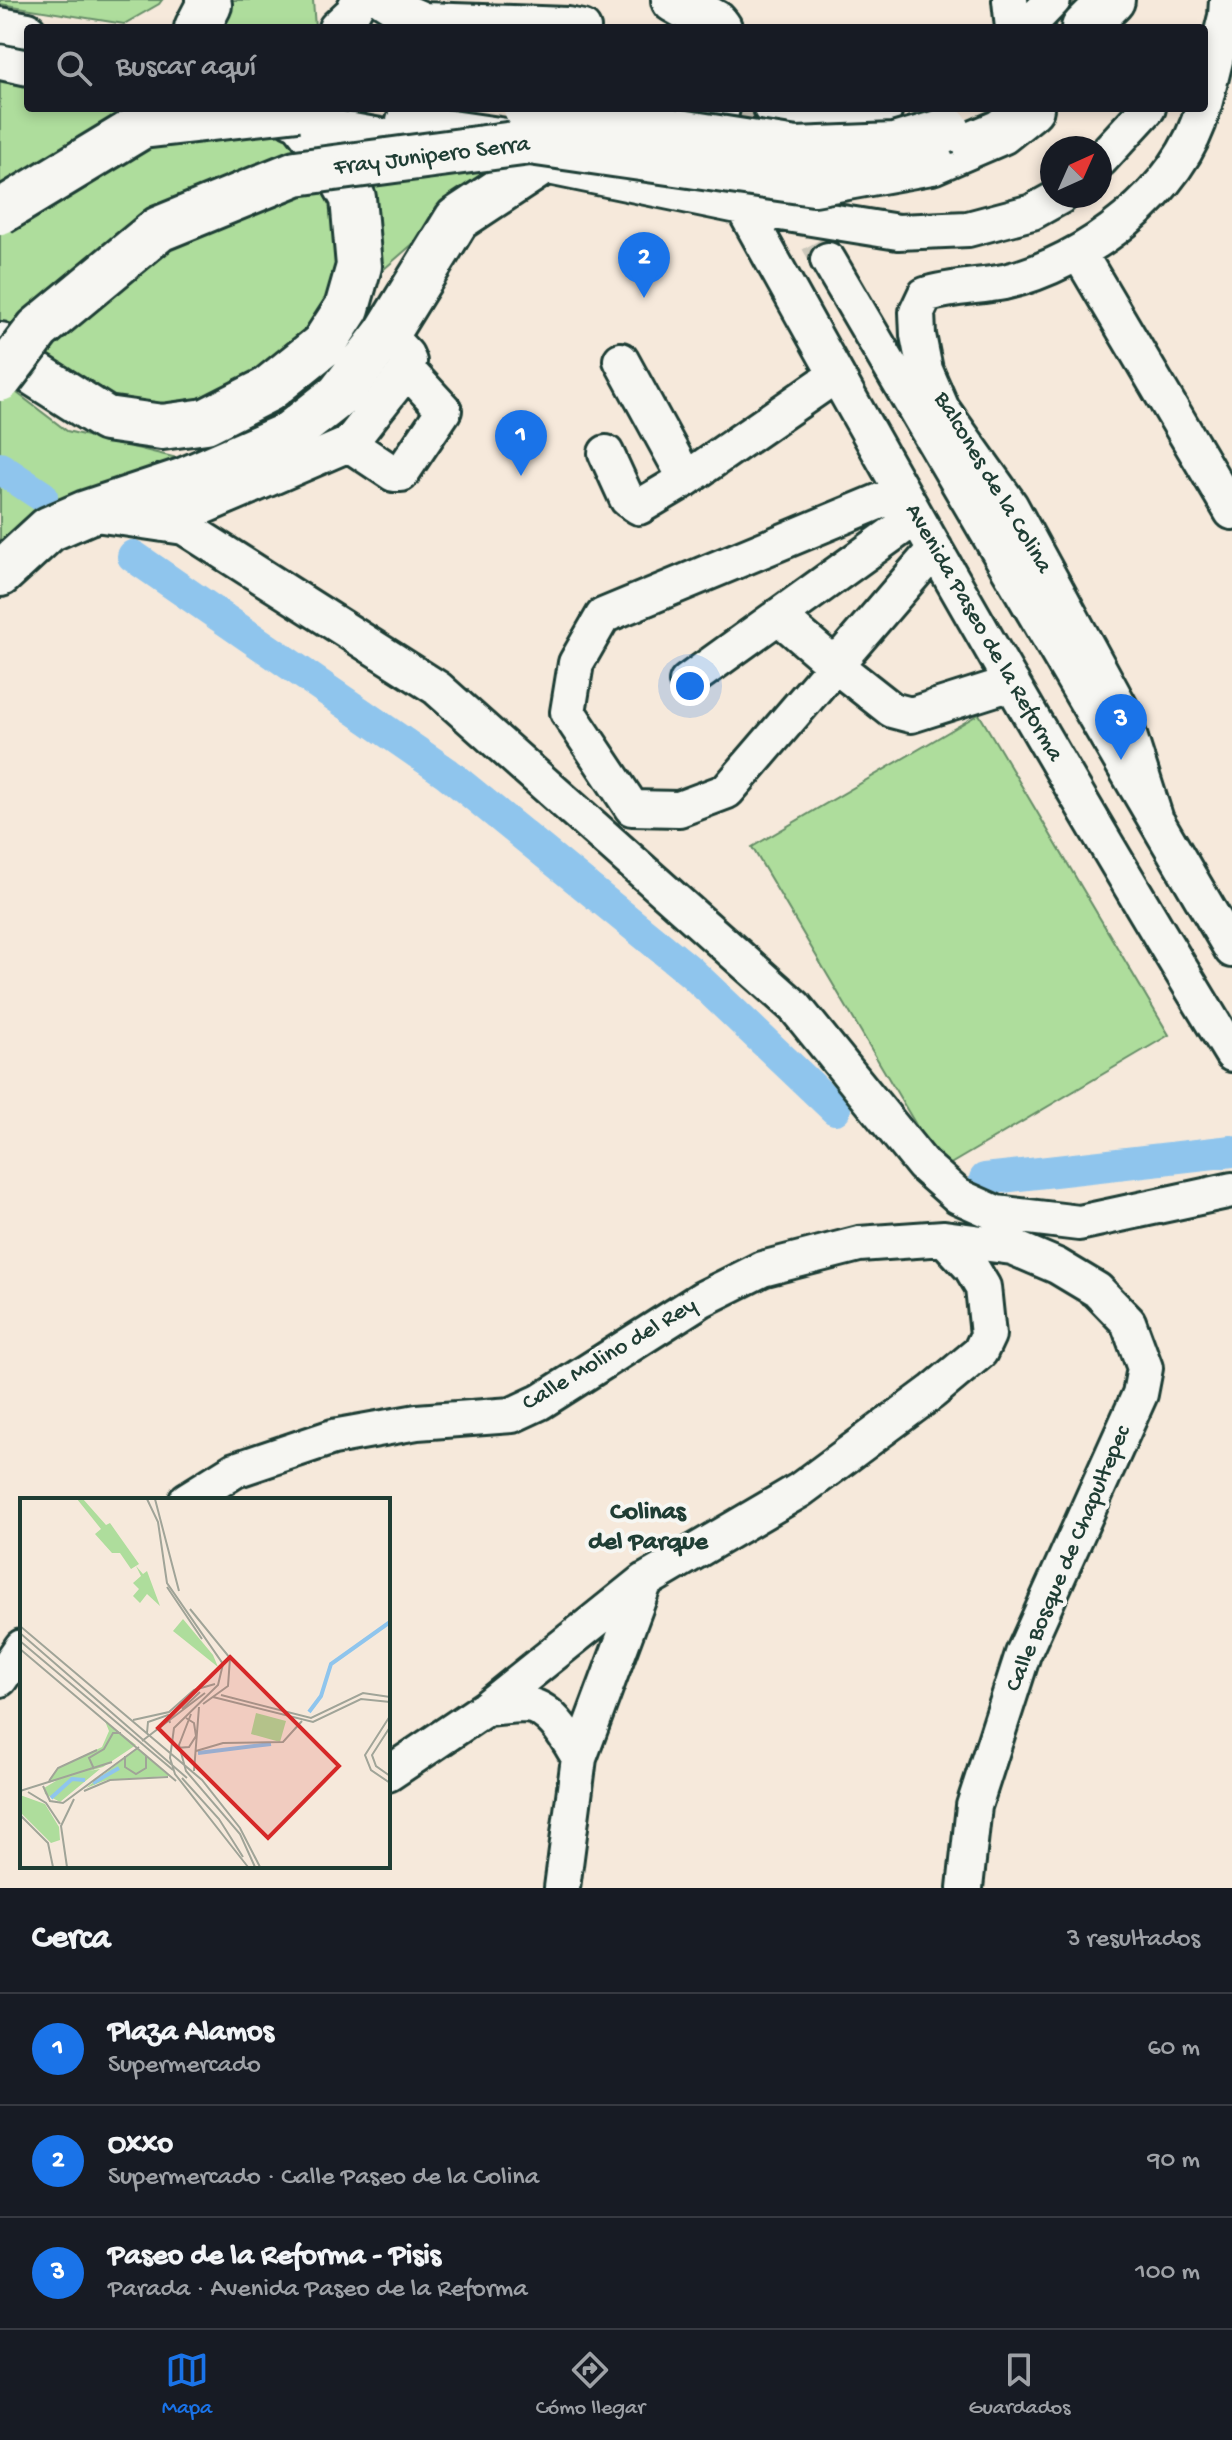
<!DOCTYPE html>
<html lang="es">
<head>
<meta charset="utf-8">
<style>
  body { margin:0; font-family:"Gochi Hand",sans-serif; background:#242831; color:#f1f3f6 }
  .compass { position:absolute; left:1040px; top:136px; width:72px; height:72px; border-radius:50%; background:#171b24; box-shadow:0 4px 12px #0003; rotate:45deg }
  .you { position:absolute; left:690px; top:686px; width:28px; height:28px; margin:-20px; border:6px solid #fff; border-radius:50%; background:#1a73e8; box-shadow:0 0 0 12px #1a73e833 }
  .badge { display:grid; place-items:center; width:52px; height:52px; border-radius:50%; background:#1a73e8; color:#fff; font-size:26px; font-weight:700 }
  .pin { position:absolute; translate:-50% -66px; filter:drop-shadow(0 2px 4px #0008) }
  .pin::after { content:''; position:absolute; top:42px; width:28px; height:24px; background:inherit; clip-path:polygon(0 0,100% 0,50% 100%) }
  .list { margin:0; padding:0; list-style:none }
  h2 { display:flex; justify-content:space-between; align-items:center; height:104px; margin:0; padding:0 32px; font-size:34px }
  h2 small { font-size:26px; font-weight:400; color:#9ea1a6 }
  .list li { display:grid; grid-template-columns:52px 1fr auto; gap:24px; align-items:center; box-sizing:border-box; height:112px; padding:0 32px; border-top:2px solid #363941 }
  .list b { display:block; font-size:30px; white-space:nowrap }
  .list p { margin:0; font-size:26px; white-space:nowrap; color:#9ea1a6 }
  .list em { font-size:26px; font-style:normal; color:#9ea1a6 }
  .icon { flex:none; width:44px; height:44px; fill:none; stroke:currentColor; stroke-width:2; stroke-linecap:round; stroke-linejoin:round }
  .map { position:relative; flex:none; width:1232px; height:1888px; overflow:hidden }
  .search { position:absolute; background:#171b24; box-shadow:0 4px 12px #0003; left:24px; right:24px; top:24px; height:88px; display:flex; align-items:center; gap:20px; box-sizing:border-box; padding:0 28px; border-radius:8px; color:#9ea1a6; font-size:30px }
  .sheet { height:440px; background:#171b24 }
  nav { display:flex; justify-content:space-around; align-items:center; box-sizing:border-box; height:112px; border-top:2px solid #363941; background:#171b24; font-size:22px; color:#9ea1a6 }
  nav a { display:grid; justify-items:center; gap:4px }
  nav .on { color:#1a73e8 }
  .map>svg:first-child { display:block }
  .green { fill:#aedd9c; stroke:#668d68; stroke-width:2 }
  .lines { fill:none; stroke-linecap:round; stroke-linejoin:round }
  .canal { stroke:#8fc5ed; stroke-width:32 }
  .minor-tunnel { stroke:#cbc7ba; stroke-width:34; stroke-dasharray:34 17; stroke-linecap:butt }
  .minor-casing { stroke:#1f3d34; stroke-width:40 }
  .major-casing { stroke:#1f3d34; stroke-width:50 }
  .highway-casing { stroke:#1f3d34; stroke-width:50 }
  .minor { stroke:#f6f6f2; stroke-width:34 }
  .major { stroke:#f6f6f2; stroke-width:44 }
  .highway { stroke:#f6f6f2; stroke-width:44 }
  .highway-bridge-casing { stroke:#1f3d34; stroke-width:50; stroke-linecap:butt }
  .highway-bridge { stroke:#f6f6f2; stroke-width:44 }
  .labels { text-anchor:middle; dominant-baseline:central; stroke-width:8; stroke-linejoin:round; paint-order:stroke }
  .street-label { font-size:24px; fill:#1f3d34; stroke:#f6f6f2 }
  .neighbourhood-label { font-size:26px; font-weight:bold; fill:#1f3d34; stroke:#f6f6f2 }
  .inset-river { fill:none; stroke:#8fc5ed; stroke-width:4 }
  .inset-road { fill:none; stroke:#a0a498; stroke-width:2 }
  .view { fill:#d62828; fill-opacity:0.15; stroke:#d62828; stroke-width:4 }
  .inset-edge { fill:none; stroke:#1f3d34; stroke-width:4 }
</style>
</head>
<body>
<div class="map">
<svg width="1232" height="1888" viewBox="0 0 1232 1888">
  <rect width="100%" height="100%" fill="#f6e9db"/>
  <filter id="ink" filterUnits="userSpaceOnUse"><feTurbulence type="fractalNoise" baseFrequency=".0125" numOctaves="2"/><feDisplacementMap in="SourceGraphic" scale="16" xChannelSelector="R" yChannelSelector="G"/><feConvolveMatrix kernelMatrix="1 2 1 2 8 2 1 2 1" color-interpolation-filters="sRGB"/></filter>
  <g filter="url(#ink)">
    <path class="green" d="M0,0H162L159,4L124,24L0,4Z
      M215,0H313L315,28H211Z
      M0,62L28,68V108H231L304,122L353,198L323,345L162,427L0,345Z
      M331,139L491,176L376,276Z
      M0,380L67,431L177,458L35,512L0,542Z
      M979,714L1169,1035L942,1169L752,847Z"/>
    <g class="lines">
      <path class="canal" d="M0,468L42,496
        M133,556L447,773L691,972L835,1109
        M985,1179L1232,1151"/>
      <path class="minor-tunnel" d="M742,108L828,260"/>
      <g class="minor-casing">
        <path id="minor" d="M383,0L394,7L424,20L568,25L583,28
          M1010,0L1013,28
          M0,25L28,30
          M336,28L352,13L359,0
          M1026,28L1053,0
          M0,62L28,68
          M1204,105L1226,16L1227,0
          M771,108L811,115L827,114
          M879,111C844,119 762,130 746,164C740,177 742,193 743,207C901,493 1062,776 1232,1054
          M291,120L436,146
          M404,121L506,136
          M706,159L712,152L722,108
          M515,160L743,207L898,232L968,229L1032,212L1061,196
          M1100,160L1148,108
          M1079,253L1232,512
          M828,260L1232,950
          M621,360L686,479L836,375
          M349,444L394,474H401L444,410L407,370
          M606,453L627,499L639,507L686,479
          M902,492L603,616L576,663L568,712L632,808L679,809L727,791L935,549
          M89,513L184,527L437,688L795,1007L923,1165L958,1196L996,1213L1079,1223L1232,1190
          M163,524L349,444L407,370L409,362L406,355L386,334
          M778,616L835,665L892,710L911,715L1012,683
          M687,682L916,517
          M1155,817L1120,707L1010,505L942,409L925,370L918,335L917,312L925,295C951,287 977,287 1004,282C1085,264 1182,191 1203,108
          M187,1500L235,1470L333,1437L417,1422L512,1415L540,1402L702,1299L762,1269L859,1244L944,1238L1012,1247L1057,1266L1097,1290L1128,1322L1145,1368L1140,1394L1023,1654L974,1806L965,1888
          M0,1679L22,1647
          M486,1708C499,1707 512,1705 525,1705C551,1706 568,1739 579,1758
          M388,1774L486,1708L644,1581
          M562,1888L579,1758L645,1581L800,1490L932,1392L980,1352L988,1335L983,1287L971,1267L944,1238"/>
      </g>
      <g class="major-casing">
        <path id="major" d="M674,0L715,23L719,28
          M197,28L209,5L208,0
          M857,108L879,111
          M0,345L13,360L106,419L162,427L206,421L267,390L323,345L347,308L359,266L353,198L327,152L304,122
          M0,574L49,529L86,513L185,480L288,435L339,395L386,334L457,219L539,165"/>
      </g>
      <g class="highway-casing">
        <path id="highway" d="M1084,28L1112,0
          M931,162L1001,132L1031,108"/>
      </g>
      <use href="#minor" class="minor"/>
      <use href="#major" class="major"/>
      <use href="#highway" class="highway"/>
      <g class="highway-bridge-casing">
        <path id="highway-bridge" d="M526,108L796,150L894,146L948,130
          M0,212L142,126L298,108
          M0,379L38,329L159,229L296,173L530,142L814,183L931,162"/>
      </g>
      <use href="#highway-bridge" class="highway-bridge"/>
    </g>
  </g>
  <g class="labels">
    <g class="street-label">
      <text transform="translate(432 157) rotate(-7)">Fray Junipero Serra</text>
      <text transform="translate(992 483) rotate(59)">Balcones de la Colina</text>
      <text transform="translate(983 633) rotate(60)">Avenida Paseo de la Reforma</text>
      <text transform="translate(610 1355) rotate(-31)">Calle Molino del Rey</text>
      <text transform="translate(1069 1559) rotate(-67)">Calle Bosque de Chapultepec</text>
    </g>
    <g class="neighbourhood-label">
      <text x="648" y="1513">Colinas<tspan x="648" dy="30">del Parque</tspan></text>
    </g>
  </g>
  <g transform="translate(20 1498)">
    <rect width="370" height="370" fill="#f6e9db"/>
    <path d="M116,68L123,76L127,73L140,108L127,96L120,105L113,98L119,91L113,85L121,78ZM163,121L193,157L198,169L153,133ZM236,215L266,223L260,244L231,236ZM85,223L116,247L83,269L28,285L38,270L82,249L89,233ZM118,250L149,278L87,282L66,290ZM80,271L40,304L25,296L24,290L46,277Z" fill="#aedd9c"/>
    <path d="M57,1H63L86,27L90,25L119,66L111,71L100,55H92L75,36L81,31ZM0,297L25,306L39,329L40,342L31,345L0,314Z" fill="#aedd9c"/>
    <path class="inset-river" d="M289,214L301,198L311,166L370,124M178,255L251,246M73,285L99,270M31,300L52,281L65,282"/>
    <path class="inset-road" d="M127,1L138,24L147,85L203,166L198,187L154,230L150,260L155,276L228,369M135,1L159,93M147,89L182,141M170,111L210,160L208,188L183,206M0,128L182,282L220,330L240,369M0,135L167,280M0,143L153,272M0,151L156,283M201,197L291,220L343,195L370,199M193,199L293,224L341,201L370,204M162,211L180,194M171,216L159,247L166,273L220,336L235,369M370,218L345,257L351,272L370,285M113,222L149,214L174,192L195,186M370,229L352,257L356,268L370,278M127,235L128,224L148,217L150,225M122,243L185,195M156,250L169,249L176,238L174,225L166,220M176,253L203,245L263,244L282,223M105,258V269L116,276L126,270V257M74,271L69,260L84,251L93,235H101M174,273L179,209M162,280L199,321L223,359M29,283L38,270L77,252M23,288L30,303L43,305L119,249M0,293L92,264M64,293L90,282L148,279M8,294L26,305L40,326M0,317L28,345L33,369M47,369L41,328L54,301"/>
    <path class="view" d="M210,159L319,268L248,340L138,230Z"/>
    <rect width="370" height="370" class="inset-edge"/>
  </g>
</svg>
<svg class="compass" viewBox="-18 -18 36 36"><path d="M0-13l5 13h-10z" fill="#e53935"/><path d="M0 13l5-13h-10z" fill="#9ea1a6"/></svg>
<div class="you"></div>
<div class="pin badge" style="left:521px;top:476px">1</div>
<div class="pin badge" style="left:644px;top:298px">2</div>
<div class="pin badge" style="left:1121px;top:760px">3</div>
<div class="search"><svg class="icon" aria-label="search" viewBox="0 0 24 24"><circle cx="10" cy="10" r="6"/><path d="M15 15l6 6"/></svg>Buscar aquí</div>
</div>
<section class="sheet">
<h2>Cerca<small>3 resultados</small></h2>
<ul class="list">
<li><span class="badge">1</span><div><b>Plaza Alamos</b><p>Supermercado</p></div><em>60 m</em></li>
<li><span class="badge">2</span><div><b>Oxxo</b><p>Supermercado · Calle Paseo de la Colina</p></div><em>90 m</em></li>
<li><span class="badge">3</span><div><b>Paseo de la Reforma - Pisis</b><p>Parada · Avenida Paseo de la Reforma</p></div><em>100 m</em></li>
</ul>
</section>
<nav>
<a class="on"><svg class="icon" aria-label="map" viewBox="0 0 24 24"><path d="M3 6l6-2 6 2 6-2v14l-6 2-6-2-6 2zM9 4v14M15 6v14"/></svg>Mapa</a>
<a><svg class="icon" aria-label="directions" viewBox="0 0 24 24"><path d="M12 3l9 9-9 9-9-9zM9 14v-3h6M13 9l2 2-2 2"/></svg>Cómo llegar</a>
<a><svg class="icon" aria-label="saved" viewBox="0 0 24 24"><path d="M7 4h10v16l-5-4-5 4z"/></svg>Guardados</a>
</nav>
</body>
</html>
